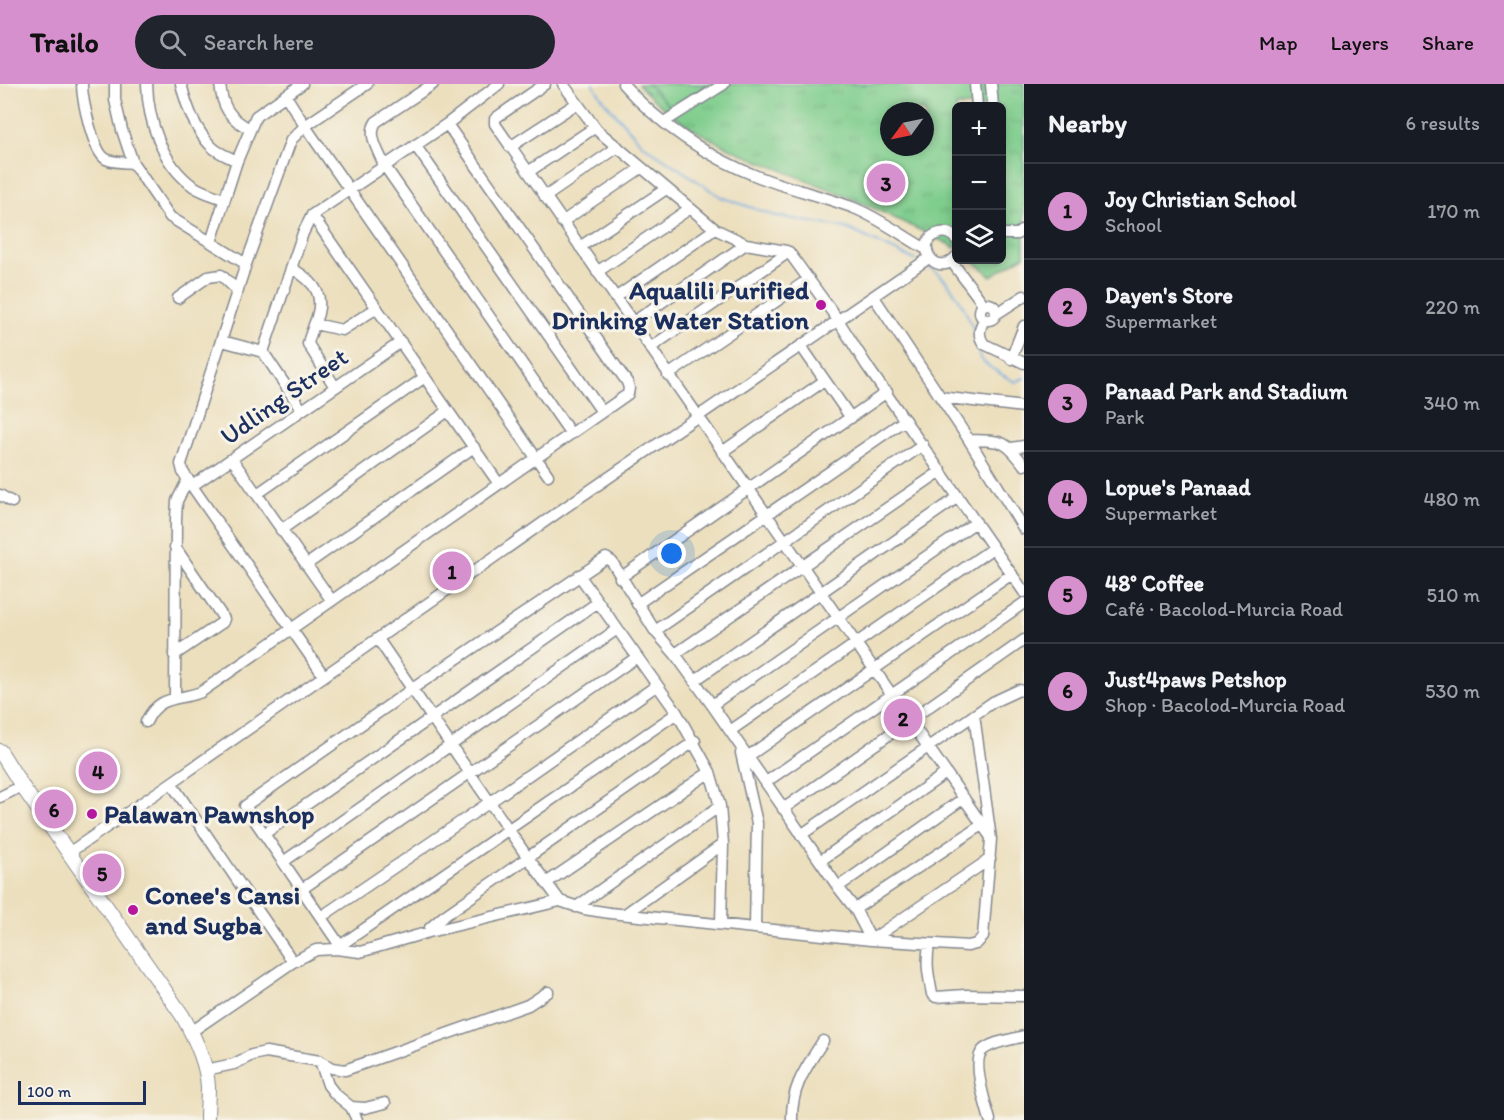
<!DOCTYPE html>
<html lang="en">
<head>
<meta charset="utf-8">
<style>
  body { margin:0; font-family:Itim,sans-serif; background:#20242c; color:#f1f3f6 }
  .controls { position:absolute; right:18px; top:18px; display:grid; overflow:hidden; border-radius:9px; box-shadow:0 3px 9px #0003 }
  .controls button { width:54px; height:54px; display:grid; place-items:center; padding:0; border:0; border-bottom:2px solid #363941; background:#171b24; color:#f1f3f6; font:30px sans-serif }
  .compass { position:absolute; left:880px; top:18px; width:54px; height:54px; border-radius:50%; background:#171b24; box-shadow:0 3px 9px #0003; rotate:237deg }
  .scale { position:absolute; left:18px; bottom:15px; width:128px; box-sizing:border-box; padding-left:6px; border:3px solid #1b2f5e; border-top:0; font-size:16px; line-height:21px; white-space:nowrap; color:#1b2f5e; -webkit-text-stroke:4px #f7f3e8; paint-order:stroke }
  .you { position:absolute; left:672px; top:470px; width:21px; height:21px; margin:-15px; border:4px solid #fff; border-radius:50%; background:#1a73e8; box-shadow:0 0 0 9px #1a73e833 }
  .badge { display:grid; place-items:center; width:39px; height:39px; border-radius:50%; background:#d690ce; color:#111; font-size:20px; font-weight:700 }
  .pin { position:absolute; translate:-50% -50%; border:3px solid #fff; box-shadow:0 2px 6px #0006 }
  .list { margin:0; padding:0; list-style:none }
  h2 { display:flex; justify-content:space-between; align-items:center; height:78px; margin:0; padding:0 24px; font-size:26px }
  h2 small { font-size:20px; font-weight:400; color:#9ea1a6 }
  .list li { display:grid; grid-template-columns:39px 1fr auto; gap:18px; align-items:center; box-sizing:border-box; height:96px; padding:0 24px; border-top:2px solid #363941 }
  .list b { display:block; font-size:22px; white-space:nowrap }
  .list p { margin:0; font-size:20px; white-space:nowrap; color:#9ea1a6 }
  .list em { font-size:20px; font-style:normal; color:#9ea1a6 }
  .icon { flex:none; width:33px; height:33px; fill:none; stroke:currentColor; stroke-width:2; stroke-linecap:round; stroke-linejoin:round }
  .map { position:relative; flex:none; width:1024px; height:1036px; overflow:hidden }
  header { display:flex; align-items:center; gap:36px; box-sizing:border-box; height:84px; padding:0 30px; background:#d690ce; color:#111 }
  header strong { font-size:28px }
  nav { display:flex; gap:33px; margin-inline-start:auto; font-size:21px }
  .search { width:420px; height:54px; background:#20242c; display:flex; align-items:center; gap:15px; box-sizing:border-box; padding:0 21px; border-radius:33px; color:#9ea1a6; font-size:22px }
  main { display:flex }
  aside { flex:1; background:#171b24 }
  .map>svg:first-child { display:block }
  .grass { fill:url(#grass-tufts); stroke:#4d7e76; stroke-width:1.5; fill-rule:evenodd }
  .pitch { fill:#7fcd8d; stroke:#4d7e76; stroke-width:1.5 }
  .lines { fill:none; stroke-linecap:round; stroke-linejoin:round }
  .stream { stroke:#6faadf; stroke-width:2 }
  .minor-casing { stroke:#84878e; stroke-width:13 }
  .major-casing { stroke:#84878e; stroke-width:16 }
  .minor { stroke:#fff; stroke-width:10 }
  .major { stroke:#fff; stroke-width:14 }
  .poi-dot { fill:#b5179e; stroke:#f7f3e8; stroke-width:2 }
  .labels { text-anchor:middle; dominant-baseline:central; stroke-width:6; stroke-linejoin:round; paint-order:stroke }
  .poi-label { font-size:26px; font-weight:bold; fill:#1b2f5e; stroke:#f7f3e8; text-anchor:start }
  .street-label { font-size:26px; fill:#1b2f5e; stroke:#f7f3e8 }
</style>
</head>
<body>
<header>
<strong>Trailo</strong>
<div class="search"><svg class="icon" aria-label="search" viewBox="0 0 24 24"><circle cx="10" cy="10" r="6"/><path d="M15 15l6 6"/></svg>Search here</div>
<nav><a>Map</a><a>Layers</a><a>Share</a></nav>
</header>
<main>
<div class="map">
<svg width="1024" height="1036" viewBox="0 0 1024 1036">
  <defs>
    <pattern id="grass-tufts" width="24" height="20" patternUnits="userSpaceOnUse" patternTransform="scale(1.5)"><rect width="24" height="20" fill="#7fcd8d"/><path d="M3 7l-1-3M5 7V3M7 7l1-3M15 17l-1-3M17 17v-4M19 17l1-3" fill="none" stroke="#6db07c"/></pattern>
  </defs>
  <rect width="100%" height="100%" fill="#f7f3e8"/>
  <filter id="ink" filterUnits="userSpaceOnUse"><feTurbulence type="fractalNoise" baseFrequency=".0167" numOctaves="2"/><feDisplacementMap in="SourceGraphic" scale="12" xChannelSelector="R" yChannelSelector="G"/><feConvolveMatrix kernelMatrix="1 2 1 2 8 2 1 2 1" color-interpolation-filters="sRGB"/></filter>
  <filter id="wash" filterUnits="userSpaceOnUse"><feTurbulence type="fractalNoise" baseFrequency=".008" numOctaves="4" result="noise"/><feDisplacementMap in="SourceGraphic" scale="24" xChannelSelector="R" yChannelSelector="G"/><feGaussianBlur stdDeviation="1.35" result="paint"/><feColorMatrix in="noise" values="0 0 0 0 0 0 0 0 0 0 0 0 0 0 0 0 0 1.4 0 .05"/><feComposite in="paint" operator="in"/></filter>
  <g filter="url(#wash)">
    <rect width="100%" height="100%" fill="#ecdfbd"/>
    <path class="grass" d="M638,0H1024V172L991,192L973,176H1002V22H956V164C918,145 880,126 841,110C770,80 690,58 638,0ZM889,27H925V63H889Z"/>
    <path class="pitch" d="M648,0H708L671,24Z"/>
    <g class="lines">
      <path class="stream" d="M593,0L605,18L642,60L721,113L776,132L846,144L915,176
        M928,183C951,194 970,231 976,255C978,261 978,269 980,274C985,282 1006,293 1015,298L1024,294"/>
    </g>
  </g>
  <g filter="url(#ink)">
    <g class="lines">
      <g class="minor-casing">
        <path id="minor" d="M82,0C82,15 93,68 106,75C113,79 125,78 133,79
          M115,0V16L122,46L133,79L170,133L246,180
          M147,0C148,37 162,80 193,102C202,108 213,111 223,115
          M181,0C187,23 195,46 212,63C218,69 229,73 237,77
          M220,0C222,23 230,35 250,45
          M433,0L376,38C367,51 379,68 384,81L571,350
          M545,0L497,33L495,35V40L990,752
          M563,0L597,46L715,145L746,160L786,167L791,171L838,236L867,282L1024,508
          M623,0C658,40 709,74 759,93C790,105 823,112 854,124C879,134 903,152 926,165
          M975,0L977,22
          M991,0L993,22
          M286,12L305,42L548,391
          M664,38L724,0
          M415,61L602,328
          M510,63L576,20
          M528,88L594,44
          M545,113L618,63
          M312,131L499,400
          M562,138L641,84
          M1002,150H1017L1024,145
          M956,155C951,150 947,147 940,149C912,155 934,197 956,173
          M211,158L237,77L256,32L302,0
          M580,163L666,105
          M952,178L984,221
          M293,185C317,199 326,213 314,241C312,248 309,253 308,260L335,303
          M597,188L689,125
          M874,213L969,356C1001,357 1004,354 1024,381
          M178,214L208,193L221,191L238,207
          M615,214L715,145
          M980 228a8 8 0 1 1 16 0a8 8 0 1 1-16 0Z
          M996,230L1024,212
          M984,235C980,244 977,251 984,260L1024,279
          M632,239L746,160
          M315,240L342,246L377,224
          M222,257L263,268
          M801,262L851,334
          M650,264L789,168
          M1011,275L1024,242
          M668,291L809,195
          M940,313L1024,323
          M302,326L263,268L303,149L312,131L447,40L499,0
          M969,356L1024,445
          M1012,364L1024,362
          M722,368L824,297
          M232,375L332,517
          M192,402L401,258
          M257,410L425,293
          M0,411L12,418
          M281,446L448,327
          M306,481L474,363
          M579,491L677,629L710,688L720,722L723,760L721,839
          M620,494L887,308
          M637,520L905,336
          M655,547L923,361
          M378,555L528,774L560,817
          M675,570L941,387
          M174,571L223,538L224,535L175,463
          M324,592L192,402L183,388L181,380L246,180L291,56L305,42L367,0
          M694,597L958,413
          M175,613L176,435L177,417L188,395
          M712,621L976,438
          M146,638C159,610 178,617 201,608L628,310L629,304L627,298L447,40
          M730,647L993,464
          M741,669L757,739L755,843
          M747,673L1012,490
          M766,698L1024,519
          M171,699L293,878
          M0,713L22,702
          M783,725L1024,556
          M264,750L597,519
          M801,751L993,618L1019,606L1024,607
          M70,768L171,699L570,420L929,174
          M820,777L946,689
          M283,778L616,546
          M546,799L710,688
          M838,803L964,714
          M302,805L637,573
          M576,823L720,722
          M855,825L982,741
          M625,830L723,760
          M321,833L490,718L656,602
          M429,848L430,844L444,832L695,657
          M929,860C926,881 928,889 932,910L936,913L965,911L1024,912
          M341,861L677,629
          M343,866L245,722L412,605L606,474L612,478L655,547L675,570L712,621L838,803L855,825L871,856L990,775
          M191,948L293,878L316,866L336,865L360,868L429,848L560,817L584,825L610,829L871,856L968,862L976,860L983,853L991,755L974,631
          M320,977L332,984L345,986L528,921L548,908
          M205,986L234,980L252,971L266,968L320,977L328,1001L335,1010L351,1023L357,1036
          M351,1023L365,1024L385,1019
          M792,1036C791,1003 806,984 823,957
          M990,1036C986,1022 971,976 983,966C994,957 1011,956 1024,952"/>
      </g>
      <g class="major-casing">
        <path id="major" d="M0,667L22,702L182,931C194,952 207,978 208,1003C208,1014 207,1025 207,1036"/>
      </g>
      <use href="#minor" class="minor"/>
      <use href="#major" class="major"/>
    </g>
  </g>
  <g class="poi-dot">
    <circle cx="821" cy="221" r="6"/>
    <circle cx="92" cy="730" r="6"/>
    <circle cx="133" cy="826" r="6"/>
  </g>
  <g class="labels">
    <g class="poi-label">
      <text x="809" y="206" text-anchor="end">Aqualili Purified<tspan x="809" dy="30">Drinking Water Station</tspan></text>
      <text x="104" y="730">Palawan Pawnshop</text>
      <text x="145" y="811">Conee's Cansi<tspan x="145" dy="30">and Sugba</tspan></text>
    </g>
    <g class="street-label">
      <text transform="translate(284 312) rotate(-35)">Udling Street</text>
    </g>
  </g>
</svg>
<div class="controls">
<button>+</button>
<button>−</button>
<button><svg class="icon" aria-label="layers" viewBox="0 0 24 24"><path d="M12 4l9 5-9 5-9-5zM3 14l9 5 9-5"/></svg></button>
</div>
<svg class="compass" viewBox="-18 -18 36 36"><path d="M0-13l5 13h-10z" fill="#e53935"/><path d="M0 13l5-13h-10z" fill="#9ea1a6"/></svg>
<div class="scale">100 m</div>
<div class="you"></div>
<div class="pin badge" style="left:452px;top:487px">1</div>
<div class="pin badge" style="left:903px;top:634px">2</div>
<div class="pin badge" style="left:886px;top:99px">3</div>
<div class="pin badge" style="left:98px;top:687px">4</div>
<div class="pin badge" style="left:102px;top:789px">5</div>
<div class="pin badge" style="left:54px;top:725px">6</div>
</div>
<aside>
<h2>Nearby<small>6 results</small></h2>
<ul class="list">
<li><span class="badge">1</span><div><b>Joy Christian School</b><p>School</p></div><em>170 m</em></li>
<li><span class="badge">2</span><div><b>Dayen's Store</b><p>Supermarket</p></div><em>220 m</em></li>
<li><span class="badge">3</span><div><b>Panaad Park and Stadium</b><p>Park</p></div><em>340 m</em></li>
<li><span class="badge">4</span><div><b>Lopue's Panaad</b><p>Supermarket</p></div><em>480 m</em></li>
<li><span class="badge">5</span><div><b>48° Coffee</b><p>Café · Bacolod-Murcia Road</p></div><em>510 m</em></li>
<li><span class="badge">6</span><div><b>Just4paws Petshop</b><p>Shop · Bacolod-Murcia Road</p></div><em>530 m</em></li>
</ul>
</aside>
</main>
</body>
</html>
